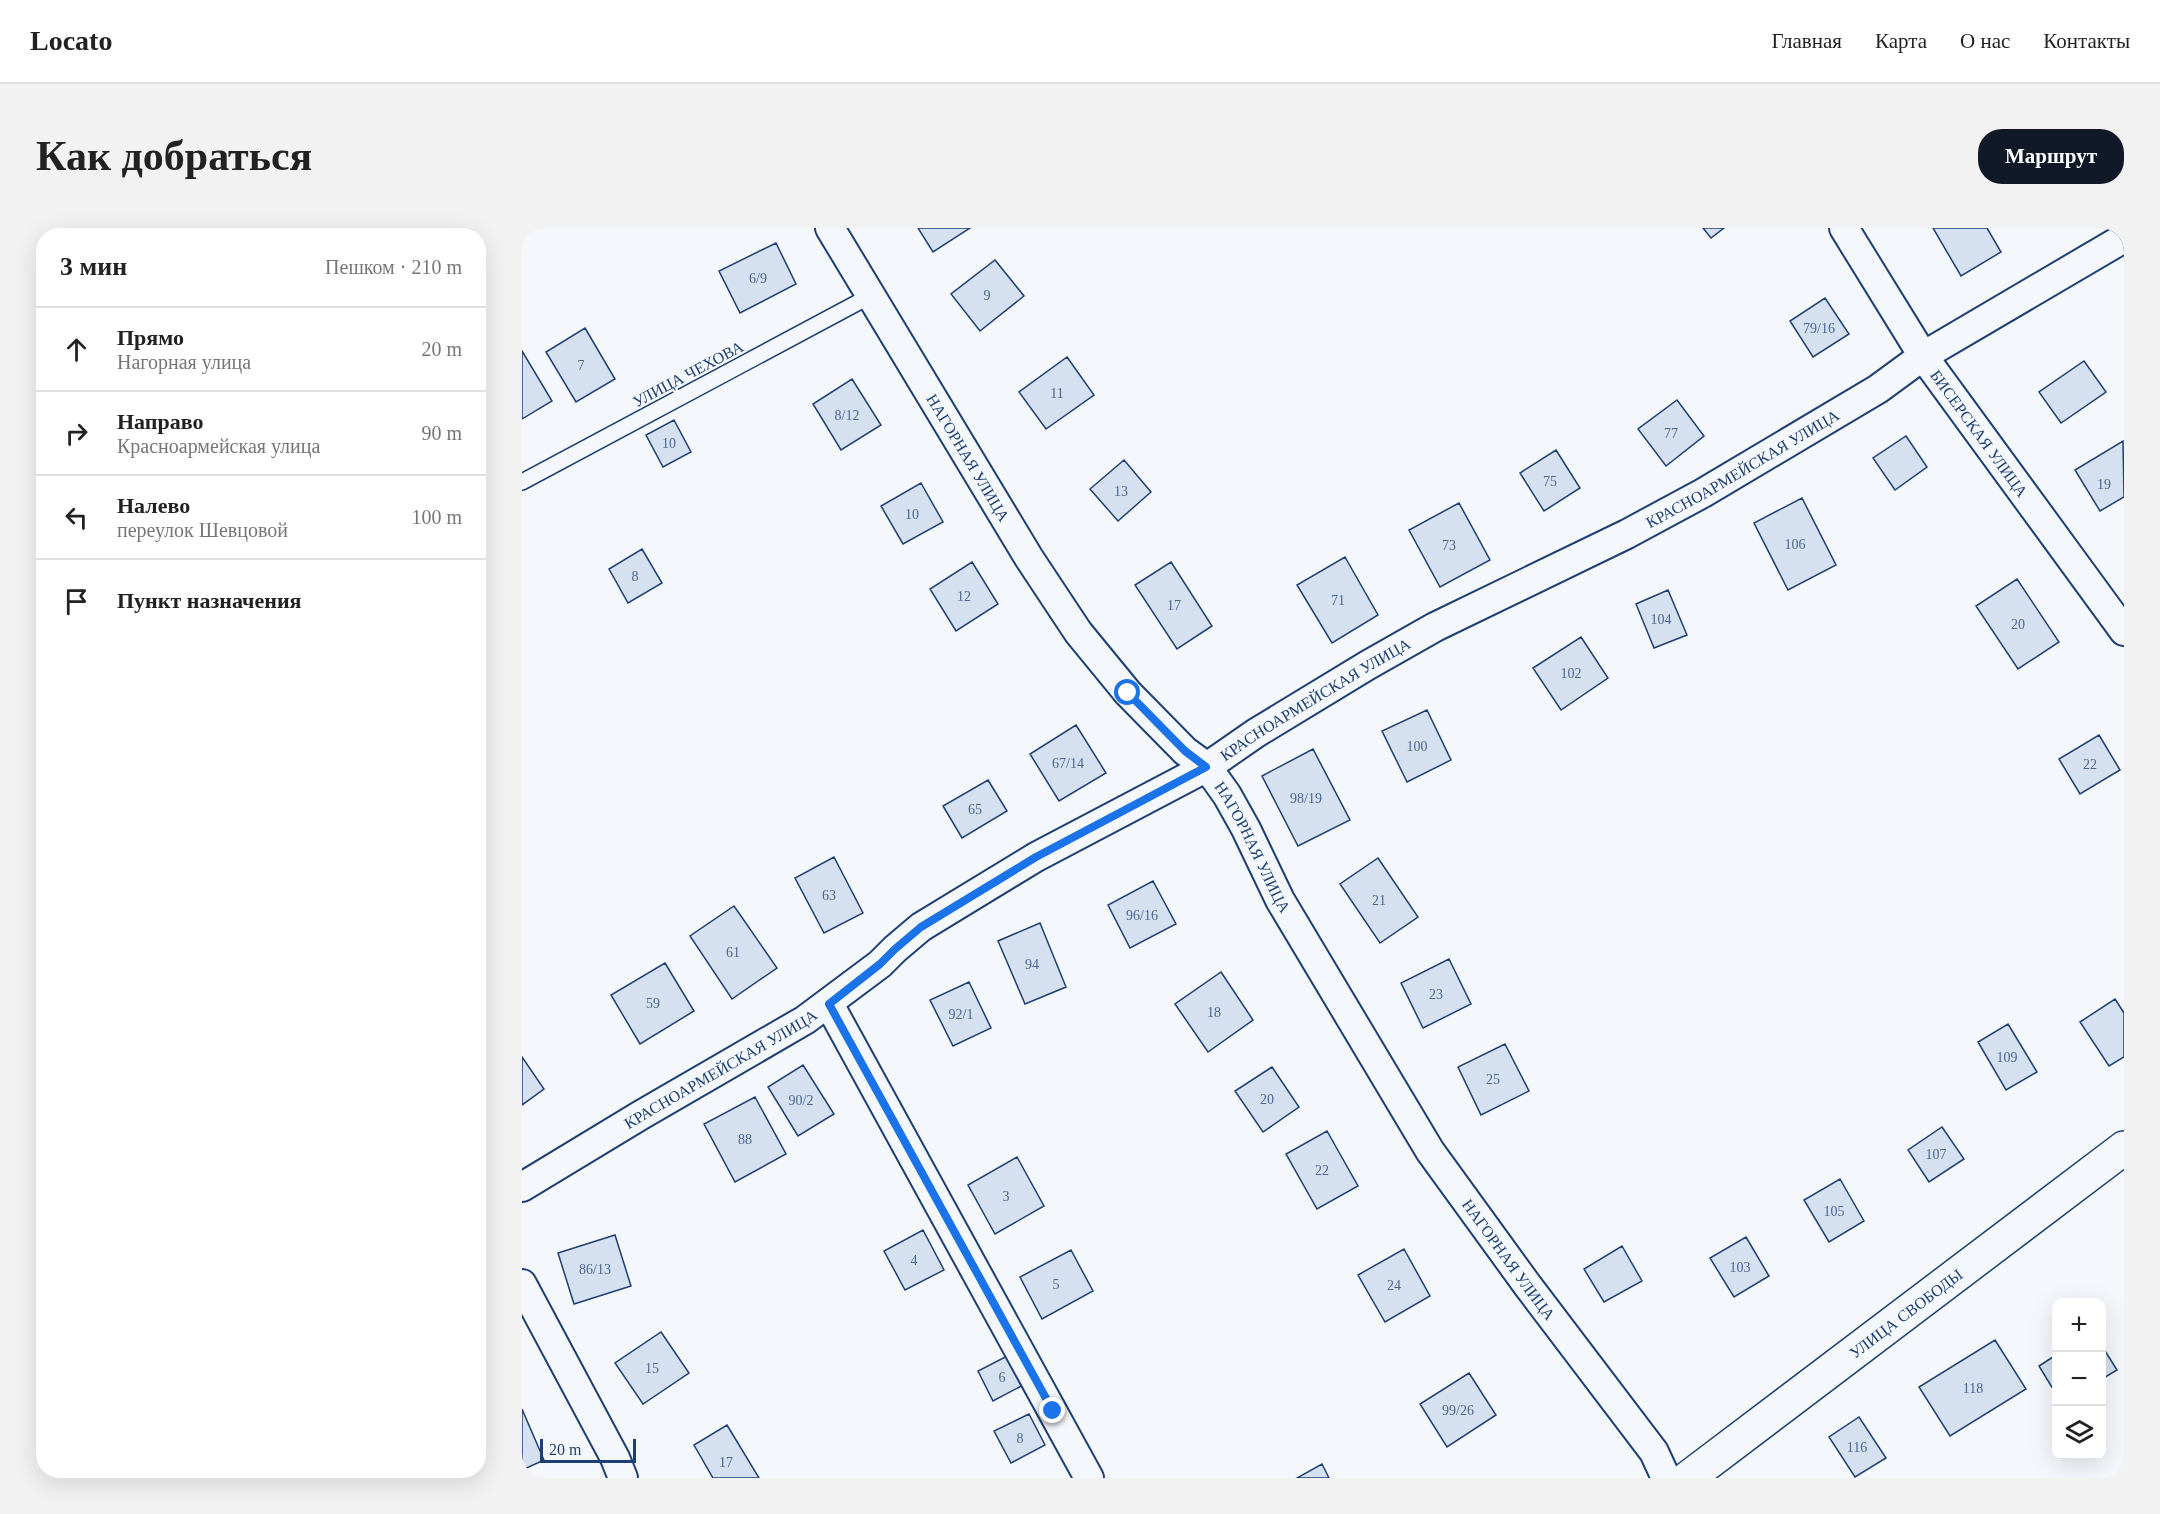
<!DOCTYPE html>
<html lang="ru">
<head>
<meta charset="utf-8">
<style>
  body { margin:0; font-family:Georgia,serif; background:#f2f2f2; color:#222 }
  .controls { position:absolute; right:18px; bottom:18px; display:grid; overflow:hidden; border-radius:12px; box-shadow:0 6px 24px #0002 }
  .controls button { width:54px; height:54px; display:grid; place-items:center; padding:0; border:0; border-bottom:2px solid #e0e0e0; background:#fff; color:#222; font:30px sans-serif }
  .scale { position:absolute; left:18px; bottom:15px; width:96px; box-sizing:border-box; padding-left:6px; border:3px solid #1d3f73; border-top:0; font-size:16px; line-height:21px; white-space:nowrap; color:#1d3f73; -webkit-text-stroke:4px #f4f7fb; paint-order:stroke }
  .stop { position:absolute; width:18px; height:18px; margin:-14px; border:4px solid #1a73e8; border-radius:50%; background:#fff }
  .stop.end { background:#1a73e8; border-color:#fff; box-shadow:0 2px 6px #0008 }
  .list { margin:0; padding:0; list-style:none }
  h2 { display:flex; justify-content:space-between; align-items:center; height:78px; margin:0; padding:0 24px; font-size:26px }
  h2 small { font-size:20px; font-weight:400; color:#767676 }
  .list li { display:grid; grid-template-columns:39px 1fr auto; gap:18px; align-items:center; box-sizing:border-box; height:84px; padding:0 24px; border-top:2px solid #e0e0e0 }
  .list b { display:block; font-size:22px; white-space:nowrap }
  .list p { margin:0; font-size:20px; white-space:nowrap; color:#767676 }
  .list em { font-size:20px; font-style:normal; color:#767676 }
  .icon { flex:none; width:33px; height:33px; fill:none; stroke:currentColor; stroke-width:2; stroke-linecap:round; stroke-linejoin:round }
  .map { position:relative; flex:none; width:1602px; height:1250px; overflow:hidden; border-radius:24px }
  header { display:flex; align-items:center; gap:36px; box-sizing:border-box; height:84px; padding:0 30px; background:#fff; border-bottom:2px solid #e0e0e0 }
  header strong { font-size:28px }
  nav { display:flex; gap:33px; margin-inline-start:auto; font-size:21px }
  .intro { display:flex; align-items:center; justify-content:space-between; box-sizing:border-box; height:144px; padding:0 36px }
  h1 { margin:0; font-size:42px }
  .button { padding:15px 27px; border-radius:24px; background:#111827; color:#fff; font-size:21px; font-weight:700 }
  main { display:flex; gap:36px; padding:0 36px }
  aside { flex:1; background:#fff; border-radius:24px; box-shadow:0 6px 24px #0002 }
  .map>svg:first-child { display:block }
  .building { fill:#d5e0f0; stroke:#1d3f73; stroke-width:1.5 }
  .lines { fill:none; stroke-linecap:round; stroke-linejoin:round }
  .lane-casing { stroke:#1d3f73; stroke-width:18 }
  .street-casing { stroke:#1d3f73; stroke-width:32 }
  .secondary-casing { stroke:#1d3f73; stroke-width:36 }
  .lane { stroke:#f4f7fb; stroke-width:15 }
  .street { stroke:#f4f7fb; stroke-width:28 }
  .secondary { stroke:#f4f7fb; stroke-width:33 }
  .route { stroke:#1a73e8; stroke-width:8 }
  .labels { text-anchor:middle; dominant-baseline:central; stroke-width:4.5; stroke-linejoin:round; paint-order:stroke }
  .number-label { font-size:14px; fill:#4b6792 }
  .street-label { font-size:16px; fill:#1d3f73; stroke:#f4f7fb }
</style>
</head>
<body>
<header>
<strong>Locato</strong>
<nav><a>Главная</a><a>Карта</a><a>О нас</a><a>Контакты</a></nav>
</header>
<div class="intro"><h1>Как добраться</h1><a class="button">Маршрут</a></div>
<main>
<aside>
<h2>3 мин<small>Пешком · 210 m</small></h2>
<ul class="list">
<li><svg class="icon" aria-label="ahead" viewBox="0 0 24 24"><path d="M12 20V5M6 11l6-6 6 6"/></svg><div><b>Прямо</b><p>Нагорная улица</p></div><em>20 m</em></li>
<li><svg class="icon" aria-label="right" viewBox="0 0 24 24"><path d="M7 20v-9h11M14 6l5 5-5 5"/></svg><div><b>Направо</b><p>Красноармейская улица</p></div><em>90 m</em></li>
<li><svg class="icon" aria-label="left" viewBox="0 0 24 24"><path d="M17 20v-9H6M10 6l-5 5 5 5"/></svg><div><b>Налево</b><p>переулок Шевцовой</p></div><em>100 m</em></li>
<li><svg class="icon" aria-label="arrive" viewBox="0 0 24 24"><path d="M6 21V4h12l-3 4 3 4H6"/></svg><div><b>Пункт назначения</b></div></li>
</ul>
</aside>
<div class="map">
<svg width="1602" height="1250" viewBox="0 0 1602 1250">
  <rect width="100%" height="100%" fill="#f4f7fb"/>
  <path class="building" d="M396,0H448L411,24Z
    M1181,0H1202L1189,10Z
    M1411,0H1465L1479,24L1439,48Z
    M254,15L274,56L218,85L197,43Z
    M473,32L502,68L458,103L429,66Z
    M1303,70L1327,106L1291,129L1268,93Z
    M63,100L93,151L54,174L24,124Z
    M0,123L30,173L0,191Z
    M545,129L572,167L524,201L497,164Z
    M1562,133L1584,164L1539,195L1517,164Z
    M330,151L359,197L319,222L291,176Z
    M1155,172L1182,208L1144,238L1116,201Z
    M152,192L169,224L141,239L124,207Z
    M1384,208L1405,239L1373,262L1351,230Z
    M1601,213L1602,269L1578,283L1553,242Z
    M1034,222L1058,260L1022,283L998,245Z
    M602,232L629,264L596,293L568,261Z
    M399,255L421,294L381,316L359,278Z
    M1280,270L1314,337L1266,362L1232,295Z
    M937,275L968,332L918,359L887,302Z
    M120,321L140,355L106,375L87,341Z
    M823,329L856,387L810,415L775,357Z
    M450,334L476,376L434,403L408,361Z
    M649,334L690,398L655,421L613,357Z
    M1495,351L1537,414L1496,441L1454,378Z
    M1146,362L1165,407L1132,420L1114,376Z
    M1059,409L1086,450L1039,482L1011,440Z
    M905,482L929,532L885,554L860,503Z
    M554,497L584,545L537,573L508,526Z
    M1577,507L1598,542L1558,566L1537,531Z
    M791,521L828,592L776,618L740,548Z
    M466,552L485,583L440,610L421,578Z
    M312,629L341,685L302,705L273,650Z
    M856,630L896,689L858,715L818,656Z
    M631,653L654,696L608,720L586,677Z
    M212,678L255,740L210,771L168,708Z
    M518,695L544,759L503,776L476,713Z
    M927,731L949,776L901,800L879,755Z
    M143,735L172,783L118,816L89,767Z
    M699,744L731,792L686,824L653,776Z
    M447,754L469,800L431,818L408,772Z
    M1593,771L1602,785V829L1587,838L1558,794Z
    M1486,796L1515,844L1484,862L1456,814Z
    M983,816L1007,863L959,887L936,839Z
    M0,829L22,861L0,877Z
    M281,837L312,886L276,908L246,859Z
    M750,839L777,879L741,904L713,863Z
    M233,869L264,926L213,954L182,896Z
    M1420,899L1442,931L1407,954L1386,922Z
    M805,903L836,958L795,981L764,926Z
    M495,929L522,978L473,1006L446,957Z
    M1318,951L1342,993L1307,1014L1282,972Z
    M401,1002L422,1042L383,1062L362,1023Z
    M93,1007L109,1058L52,1076L36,1025Z
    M1224,1009L1247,1048L1212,1069L1188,1030Z
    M1100,1018L1120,1053L1082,1074L1062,1041Z
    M882,1021L908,1068L863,1094L836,1047Z
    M549,1022L571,1063L520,1091L498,1049Z
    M139,1104L167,1145L121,1176L93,1135Z
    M1473,1112L1504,1161L1428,1208L1397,1159Z
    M1580,1118L1595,1142L1580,1151Z
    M489,1126L505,1155L471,1173L456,1143Z
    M1534,1127V1166L1517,1138Z
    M947,1145L974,1187L925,1219L898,1176Z
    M0,1181L22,1232L0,1242Z
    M507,1186L523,1217L489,1235L472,1203Z
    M1337,1189L1364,1230L1333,1249L1307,1209Z
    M205,1197L237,1250H191L172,1217Z
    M800,1236L807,1250H775Z"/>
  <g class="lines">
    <g class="lane-casing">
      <path id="lane" d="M0,254L348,68"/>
    </g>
    <g class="street-casing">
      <g id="street">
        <path id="s1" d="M308,0L507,330L556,404L606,465L663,523L685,539L705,567L724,601L758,672L908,923L1006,1058L1132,1224L1144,1250"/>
        <path id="s2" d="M1322,0L1401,128L1602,403"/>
        <path d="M307,776L567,1250"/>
        <path id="s3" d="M0,959L119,887L283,792L358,736L373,721L399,699L514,629L685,539L734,505L846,437L913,399L1105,306L1181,265L1356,161L1401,128L1602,10"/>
        <path d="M0,1056L93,1230L101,1250"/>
      </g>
    </g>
    <g class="secondary-casing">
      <g id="secondary">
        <path id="s4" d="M1166,1250L1602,920"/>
      </g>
    </g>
    <use href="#lane" class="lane"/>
    <use href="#street" class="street"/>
    <use href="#secondary" class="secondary"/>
  </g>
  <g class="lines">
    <path class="route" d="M531,1183L307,776L358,736L373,721L399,699L514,629L684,539L663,523L606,465"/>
  </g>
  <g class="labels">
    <g class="number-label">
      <text x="236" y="50">6/9</text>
      <text x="465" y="67">9</text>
      <text x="1297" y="100">79/16</text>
      <text x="59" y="137">7</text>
      <text x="535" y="165">11</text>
      <text x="325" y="187">8/12</text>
      <text x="1149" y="205">77</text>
      <text x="147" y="215">10</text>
      <text x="1028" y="253">75</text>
      <text x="1582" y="256">19</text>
      <text x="599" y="263">13</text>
      <text x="390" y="286">10</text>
      <text x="1273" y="316">106</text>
      <text x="927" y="317">73</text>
      <text x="113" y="348">8</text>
      <text x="442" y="368">12</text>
      <text x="816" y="372">71</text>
      <text x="652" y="377">17</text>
      <text x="1139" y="391">104</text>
      <text x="1496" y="396">20</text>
      <text x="1049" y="445">102</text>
      <text x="895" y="518">100</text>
      <text x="546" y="535">67/14</text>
      <text x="1568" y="536">22</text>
      <text x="784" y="570">98/19</text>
      <text x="453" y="581">65</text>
      <text x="307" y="667">63</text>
      <text x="857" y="672">21</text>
      <text x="620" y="687">96/16</text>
      <text x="211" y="724">61</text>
      <text x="510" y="736">94</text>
      <text x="914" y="766">23</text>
      <text x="131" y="775">59</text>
      <text x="692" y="784">18</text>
      <text x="439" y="786">92/1</text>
      <text x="1485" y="829">109</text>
      <text x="971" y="851">25</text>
      <text x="745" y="871">20</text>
      <text x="279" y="872">90/2</text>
      <text x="223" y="911">88</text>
      <text x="1414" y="926">107</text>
      <text x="800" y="942">22</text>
      <text x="484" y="968">3</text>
      <text x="1312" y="983">105</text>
      <text x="392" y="1032">4</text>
      <text x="1218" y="1039">103</text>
      <text x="73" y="1041">86/13</text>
      <text x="534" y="1056">5</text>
      <text x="872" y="1057">24</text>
      <text x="130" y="1140">15</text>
      <text x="480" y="1149">6</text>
      <text x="1451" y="1160">118</text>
      <text x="936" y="1182">99/26</text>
      <text x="498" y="1210">8</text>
      <text x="1335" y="1219">116</text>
      <text x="204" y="1234">17</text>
    </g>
    <g class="street-label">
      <text transform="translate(166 146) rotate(-28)">УЛИЦА ЧЕХОВА</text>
      <text stroke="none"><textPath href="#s2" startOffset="246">БИСЕРСКАЯ УЛИЦА</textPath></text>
      <text stroke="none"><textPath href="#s1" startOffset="268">НАГОРНАЯ УЛИЦА</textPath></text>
      <text stroke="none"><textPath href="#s3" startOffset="1419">КРАСНОАРМЕЙСКАЯ УЛИЦА</textPath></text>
      <text stroke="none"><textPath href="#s3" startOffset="933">КРАСНОАРМЕЙСКАЯ УЛИЦА</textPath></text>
      <text stroke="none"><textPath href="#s1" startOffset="754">НАГОРНАЯ УЛИЦА</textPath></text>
      <text stroke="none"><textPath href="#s3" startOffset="231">КРАСНОАРМЕЙСКАЯ УЛИЦА</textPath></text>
      <text stroke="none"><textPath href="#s1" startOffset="1240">НАГОРНАЯ УЛИЦА</textPath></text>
      <text stroke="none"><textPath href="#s4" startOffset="273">УЛИЦА СВОБОДЫ</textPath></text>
    </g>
  </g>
</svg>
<div class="controls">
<button>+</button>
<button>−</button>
<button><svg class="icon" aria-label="layers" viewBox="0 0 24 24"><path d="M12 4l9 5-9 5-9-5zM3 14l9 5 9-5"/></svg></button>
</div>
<div class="scale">20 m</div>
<div class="stop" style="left:606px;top:465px"></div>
<div class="stop end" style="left:531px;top:1183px"></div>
</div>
</main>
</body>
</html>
